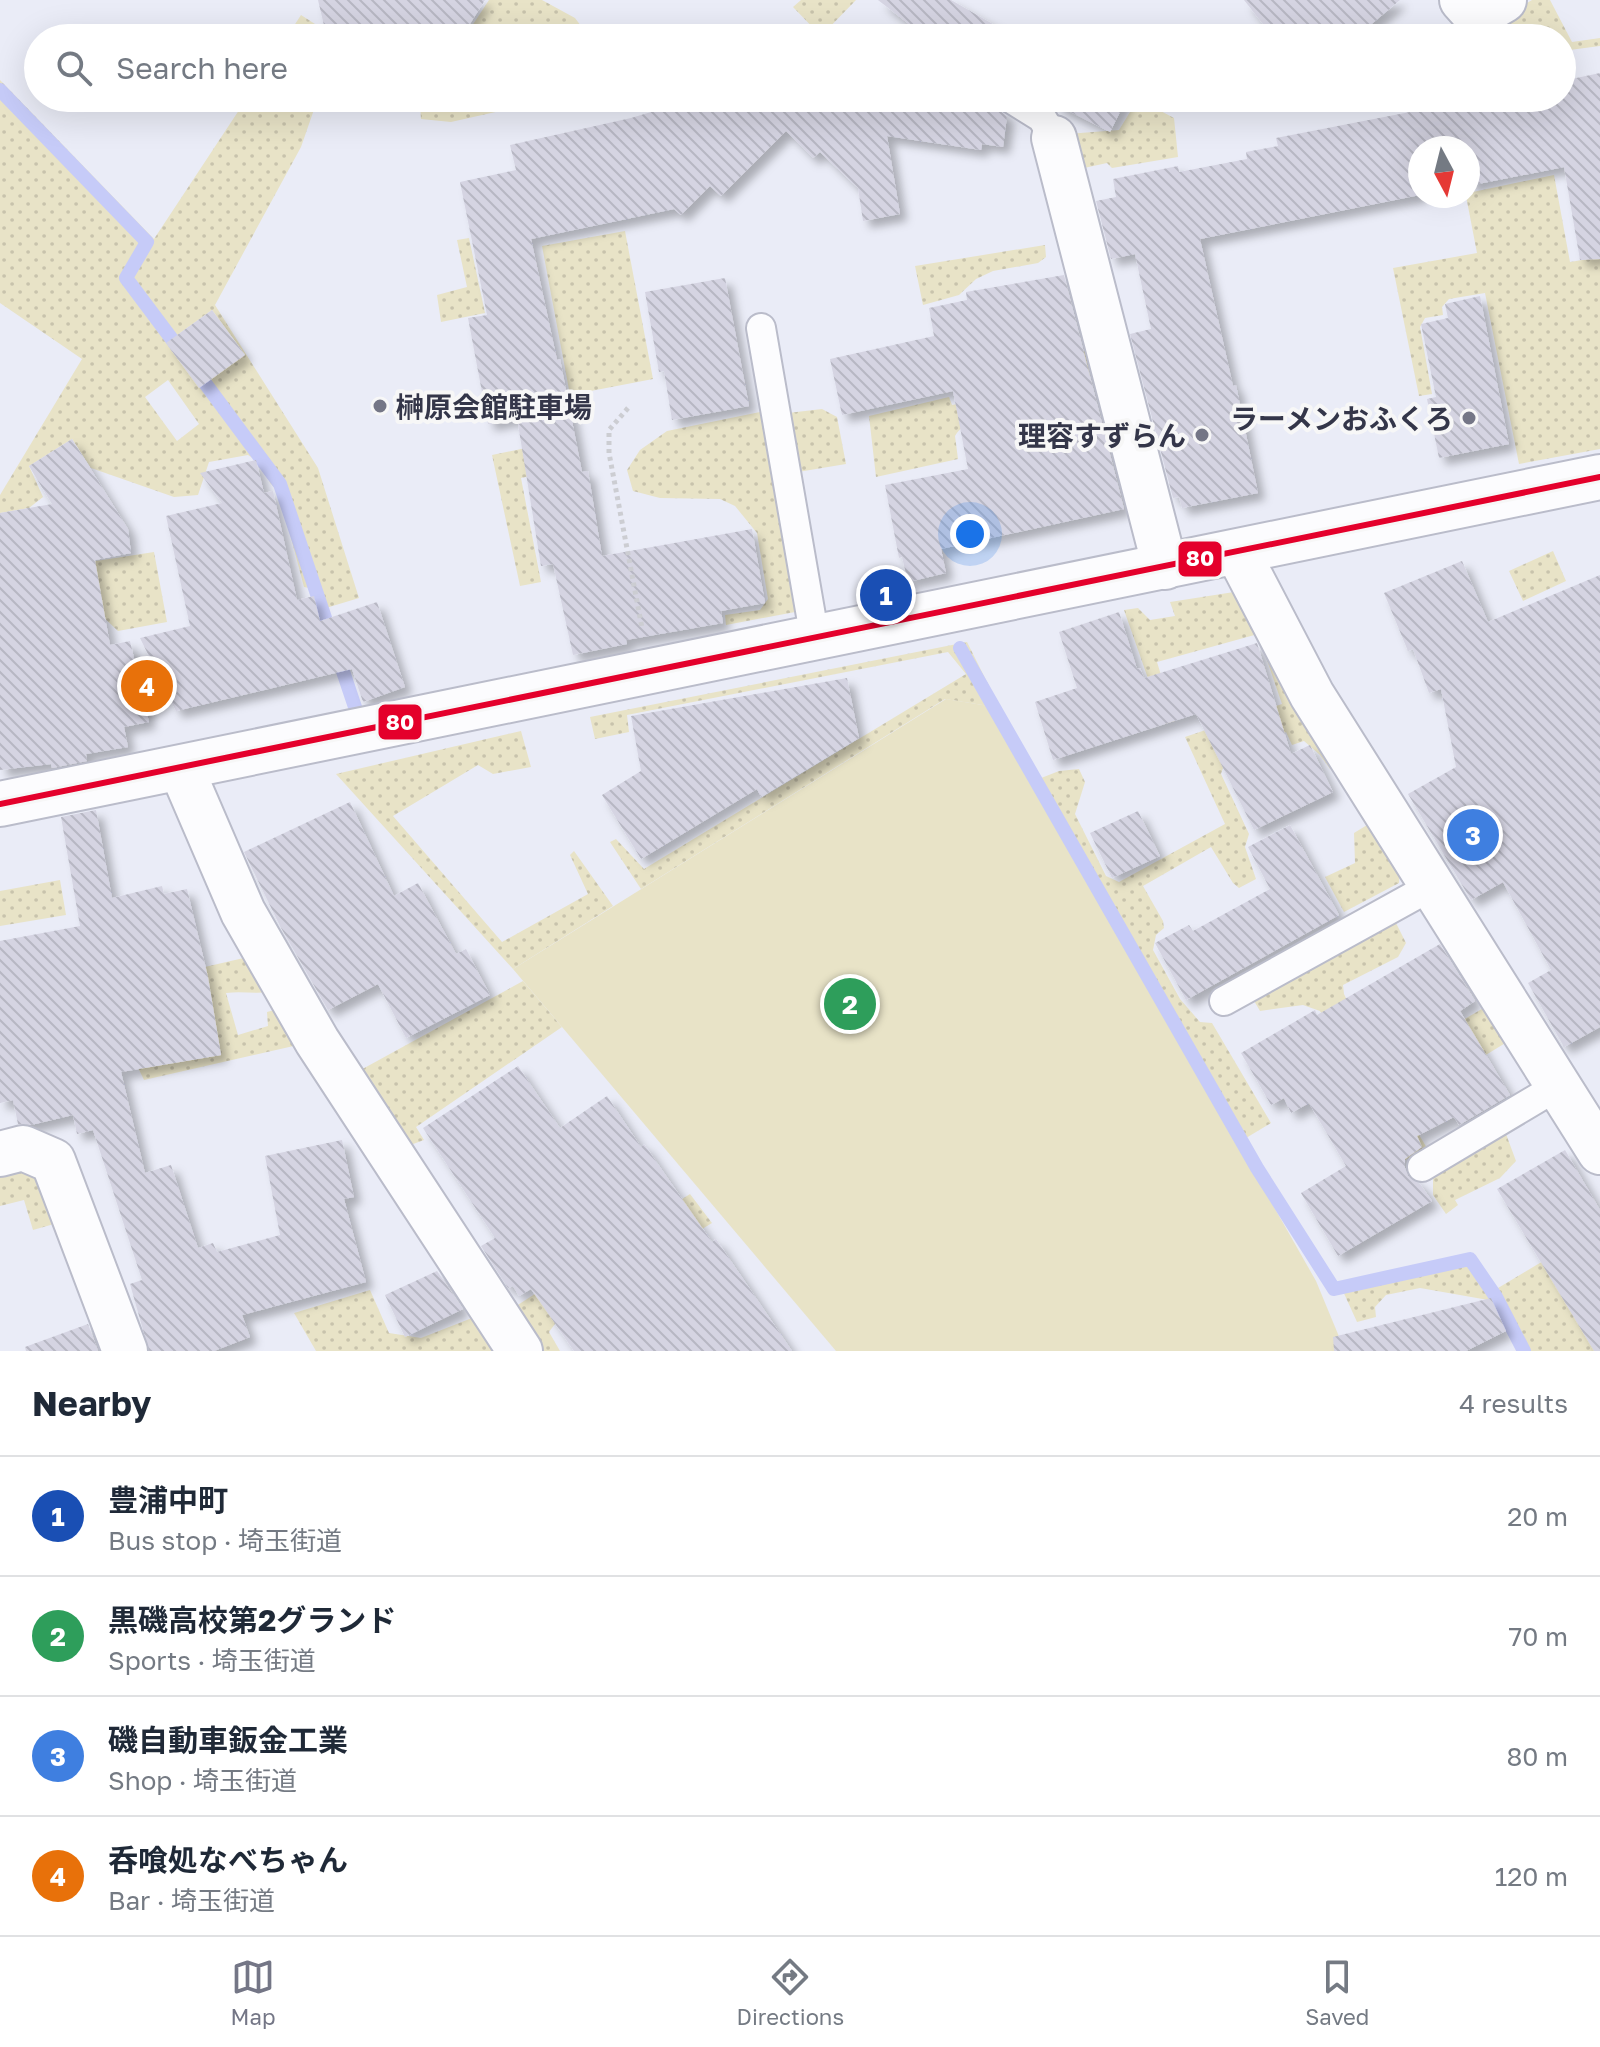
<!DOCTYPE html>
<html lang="en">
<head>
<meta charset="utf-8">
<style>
  body { margin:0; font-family:"Golos Text","Noto Sans JP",sans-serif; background:#f6f6f7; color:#1f2937 }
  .compass { position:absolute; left:1408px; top:136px; width:72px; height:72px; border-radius:50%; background:#fff; box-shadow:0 8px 32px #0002; rotate:173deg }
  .you { position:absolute; left:970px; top:534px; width:28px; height:28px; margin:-20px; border:6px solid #fff; border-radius:50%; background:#1a73e8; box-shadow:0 0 0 12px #1a73e833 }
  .badge { display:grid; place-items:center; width:52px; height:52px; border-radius:50%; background:#747686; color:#fff; font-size:26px; font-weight:700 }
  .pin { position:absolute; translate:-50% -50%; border:4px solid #fff; box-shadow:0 2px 8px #0006 }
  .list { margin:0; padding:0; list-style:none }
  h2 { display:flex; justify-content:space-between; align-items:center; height:104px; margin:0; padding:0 32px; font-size:34px }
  h2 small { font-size:26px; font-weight:400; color:#747a83 }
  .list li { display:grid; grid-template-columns:52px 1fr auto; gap:24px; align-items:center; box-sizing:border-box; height:120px; padding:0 32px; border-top:2px solid #e0e1e3 }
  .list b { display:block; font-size:30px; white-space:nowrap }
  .list p { margin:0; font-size:26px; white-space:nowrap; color:#747a83 }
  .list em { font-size:26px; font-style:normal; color:#747a83 }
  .icon { flex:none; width:44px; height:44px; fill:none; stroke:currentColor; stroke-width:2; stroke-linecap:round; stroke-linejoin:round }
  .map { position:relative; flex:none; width:1600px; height:1351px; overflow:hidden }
  .search { position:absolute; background:#fff; box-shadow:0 8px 32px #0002; left:24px; right:24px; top:24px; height:88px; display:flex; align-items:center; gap:20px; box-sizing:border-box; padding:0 28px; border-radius:44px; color:#747a83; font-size:30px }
  .sheet { height:584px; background:#fff }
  nav { display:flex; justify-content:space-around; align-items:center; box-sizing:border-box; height:112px; border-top:2px solid #e0e1e3; background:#fff; font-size:22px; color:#747a83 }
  nav a { display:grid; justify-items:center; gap:4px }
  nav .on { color:#747686 }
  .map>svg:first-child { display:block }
  .grass { fill:url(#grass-dots); fill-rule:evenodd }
  .green { fill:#e8e3c7 }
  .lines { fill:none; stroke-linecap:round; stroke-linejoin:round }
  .stream { stroke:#c6cbf8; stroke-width:14 }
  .building { fill:url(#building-back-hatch); filter:url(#shadow) }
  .lane-casing { stroke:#babcca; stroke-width:32 }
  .street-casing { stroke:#babcca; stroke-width:48 }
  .secondary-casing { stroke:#babcca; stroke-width:48 }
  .path { stroke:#cccdd2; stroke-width:5; stroke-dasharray:4 4; stroke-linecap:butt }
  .lane { stroke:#fcfcfe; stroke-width:28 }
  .street { stroke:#fcfcfe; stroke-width:44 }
  .secondary { stroke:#fcfcfe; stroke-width:44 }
  .bus-1-casing { stroke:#f7f7f7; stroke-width:12 }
  .bus-1 { stroke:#e4002b; stroke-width:6 }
  .poi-dot { fill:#747686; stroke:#f7f7f7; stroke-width:3 }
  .labels { text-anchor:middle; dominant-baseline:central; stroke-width:8; stroke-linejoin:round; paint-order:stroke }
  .poi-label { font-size:28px; font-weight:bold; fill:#343649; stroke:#f7f7f7; text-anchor:end }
  .line-badge { stroke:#f7f7f7; stroke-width:3 }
  .badge-label { font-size:22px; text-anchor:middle; font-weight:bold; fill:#fff }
</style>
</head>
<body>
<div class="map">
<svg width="1600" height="1351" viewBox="0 0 1600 1351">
  <defs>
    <pattern id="grass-dots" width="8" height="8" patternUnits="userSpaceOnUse" patternTransform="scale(2)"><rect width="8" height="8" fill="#e8e3c7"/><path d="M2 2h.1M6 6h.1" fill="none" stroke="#c8c3ac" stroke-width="1.8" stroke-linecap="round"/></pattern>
    <pattern id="building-back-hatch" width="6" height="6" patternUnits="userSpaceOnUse" patternTransform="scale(2)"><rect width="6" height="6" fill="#d5d4e2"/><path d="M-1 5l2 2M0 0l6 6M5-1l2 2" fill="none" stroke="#b7b7c3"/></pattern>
    <filter id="shadow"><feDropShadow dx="7" dy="7" stdDeviation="4" flood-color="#0004"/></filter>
  </defs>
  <rect width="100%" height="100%" fill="#eaecf7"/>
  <path class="grass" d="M489,0H542L575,18L590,38H464Z
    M801,0H856L821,36L793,7Z
    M1532,0H1550L1572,42L1600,38V46L1562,51V38H1467Z
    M301,15L315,24L320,38H286Z
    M0,80L154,239L247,98H318L301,147L215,305L318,468L359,598L326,608L319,590L304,587L279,492L270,483L265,466L248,455L209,462L198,495L174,497L91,468L72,439L29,466L43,497L29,508L0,513V495L82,359L0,303ZM212,310L245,355L166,343ZM168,380L199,424L177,441L145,397Z
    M424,98H557L451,122L421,119L420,105Z
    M1138,99L1174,118L1178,157L1112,168L1107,163L1075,170L1067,134L1119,130Z
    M1554,175L1570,262L1600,257V449L1519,464L1485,293L1449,299L1442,307L1443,315L1425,318L1420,327L1432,394L1419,396L1393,268L1477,253L1466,196L1468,193Z
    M625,231L653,379L570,395L542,246Z
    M469,238L485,313L441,322L437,295L467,287L457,240Z
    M1045,245L1046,257L1038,263L993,271L976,279L959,295L923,305L915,266Z
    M1085,351L1090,377C1051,387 978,401 955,436L958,459L876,477L869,416L949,397L952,405L985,399L1037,357Z
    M822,409L837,417L846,464L798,472L788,413Z
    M760,412L795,612L726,625L725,615L760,610L768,599L757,533L735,506L720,499L660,498L633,491L627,470L640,450L667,431Z
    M573,438L579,466L521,478L541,582L520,586L492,455Z
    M1553,551L1566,581L1523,601L1509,571Z
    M154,552L167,622L118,631L98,612L0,576Z
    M1234,592L1342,770L1330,769L1320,755L1304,741L1292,745L1286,732L1226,758L1221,774L1249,834L1245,847L1256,879L1239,888L1233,883L1211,847L1143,886L1163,921L1164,928L1156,935L1153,950L1180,999L1200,1022L1212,1023L1271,1123L1241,1141L1031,782L1059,771L1079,769L1085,782L1075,814L1106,876L1119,882L1225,824L1185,737L1282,704L1258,634L1157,662L1175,721L1164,724L1124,610L1138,608L1150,620L1175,616L1170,602Z
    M967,642L997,702L989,706L945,699L641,889L610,842L616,839L644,869L966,674L948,652L627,715L629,732L595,739L590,717Z
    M521,731L531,767L493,774L478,765L393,816L502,942L588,894L570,855L574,851L613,906L513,969L336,774Z
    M1372,822L1400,868L1399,883L1344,912L1325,877L1355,863L1354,833Z
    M60,880L66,915L0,926V891Z
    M1395,921L1406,943L1398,957L1343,985L1344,994L1361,1029L1372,1073L1487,1006L1507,1042L1476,1061L1390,1087L1427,1148L1387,1170L1359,1080L1320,1011L1303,1005L1260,1011L1253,999Z
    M248,957L269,992C254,994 242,991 226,993L238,1035L268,1026L267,1012L278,1009L298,1045L144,1080L101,991ZM209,985L221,1055L144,1068Z
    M523,981L562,1027L416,1127L424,1140L405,1147L357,1072Z
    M1506,1134L1516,1161L1500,1178L1455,1200L1458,1205L1446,1214L1433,1195V1177Z
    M20,1168L37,1173L54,1224L33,1230L24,1200L0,1206V1173Z
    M690,1194L712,1223L563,1313L549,1332L560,1351H537L510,1310Z
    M1600,1227V1351H1519L1494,1301L1420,1288L1386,1295L1375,1307L1376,1317L1357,1322L1342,1289L1470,1259L1493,1291Z
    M370,1290L389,1333L421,1338L472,1318L492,1351H316L294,1313Z"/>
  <path class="green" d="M946,699L989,706L1316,1281L1345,1351H836L513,969Z"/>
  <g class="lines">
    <path class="stream" d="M0,90L147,242L126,278L183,354
      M196,371L280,484L356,710
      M960,648L1257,1168L1334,1289L1470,1259L1496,1297L1524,1351"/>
  </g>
  <path class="building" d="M318,0H485L461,38H327Z
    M878,0H951L1017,38H927Z
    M1244,0H1400L1355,38H1274Z
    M1600,73V259L1580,260L1564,167L1468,186V148H1420V195L1200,239L1233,386L1236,385L1258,493L1182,508L1179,497L1173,498L1130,334L1151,329L1135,254L1111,259L1096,201L1116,197L1113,179L1178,166L1179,172L1247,159L1246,152L1278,146L1276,138L1482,98H1562V81Z
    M698,98H923L999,110L1007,116L1003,147L982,144L981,150L887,136L900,214L863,221L858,188L820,152L813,158L786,131L721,196L710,186L681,215L674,209L531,239L557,360L560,359L582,472L588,471L602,556L752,529L765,603L721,611L723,623L626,640L627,644L573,655L553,564L541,566L517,418L488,424L468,318L487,315L460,182L516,170L510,145L631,118Z
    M1058,98H1127L1110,132L1055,104Z
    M1064,275L1124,509L941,549L946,573L908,582L902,557L899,558L885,485L968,469L953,391L842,415L830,359L934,336L929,308L967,300L966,292Z
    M725,278L749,406L672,420L664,371L659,372L645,292Z
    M1480,296L1509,444L1439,458L1427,399L1436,397L1421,324L1448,318L1445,304Z
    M212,310L245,355L199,388L166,343Z
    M72,439L128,529L131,553L95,560L110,645L130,641L149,722L124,727L128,747L86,754L87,761L52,768L51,764L0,770V513L52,504L29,466Z
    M256,460L264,493L273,491L297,600L314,596L320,621L377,602L405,687L363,702L352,669L176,711L140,638L190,626L166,516L222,503L200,473Z
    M1462,561L1488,622L1600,575V1027L1564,1047L1528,983L1551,970L1503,882L1471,900L1408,794L1456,767L1441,689L1429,693L1413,649L1408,651L1384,593Z
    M1119,612L1137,669L1140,668L1144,678L1257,643L1291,754L1310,745L1333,792L1254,830L1196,714L1053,760L1035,702L1077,688L1059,632Z
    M847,678L859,738L761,797L757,789L641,859L602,795L641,771L631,716Z
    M350,802L394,896L418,883L456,954L466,949L490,995L406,1038L378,984L328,1010L280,926L244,852Z
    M96,810L112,898L162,886L164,894L187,889L208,977L221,1055L121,1072L145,1173L171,1165L198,1248L213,1243L217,1252L280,1235L265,1156L342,1140L354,1197L344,1199L366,1282L242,1315L250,1337L214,1351H149L130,1284L142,1280L93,1130L77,1134L73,1115L31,1125L18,1124L13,1100L0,1103V941L80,926L61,817Z
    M1138,811L1160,856L1112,878L1090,833Z
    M1290,825L1339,915L1186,1000L1155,943L1189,925L1193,931L1270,889L1248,847Z
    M1440,944L1475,1001L1460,1011L1510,1095L1459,1125L1454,1117L1417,1136L1422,1147L1405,1159V1168L1408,1176L1420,1184L1432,1201L1338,1256L1301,1193L1346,1166L1309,1103L1291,1113L1284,1098L1271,1105L1241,1053L1315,1010L1317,1015Z
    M518,1066L560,1128L607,1096L641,1147L644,1144L712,1242L716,1239L792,1351H574L531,1289L519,1296L513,1286L508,1288L481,1246L495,1238L423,1128Z
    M1565,1150L1600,1210V1351H1594L1497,1189Z
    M437,1271L463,1309L405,1337L385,1295Z
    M1491,1298L1506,1331L1466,1351H1334L1333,1337Z
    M88,1324L98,1351H26L25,1347Z"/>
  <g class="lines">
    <g class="lane-casing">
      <path id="lane" d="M1010,98L1042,118L1054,138
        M761,328L815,639
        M1224,1001L1432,886
        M1422,1167L1558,1086"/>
    </g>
    <g class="street-casing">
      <path id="street" d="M1462,0L1471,10H1487L1504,0
        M1054,138L1165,567
        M1238,553L1312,695L1600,1152
        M181,768L243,912L317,1041L520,1351
        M0,1154L23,1148L53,1161L125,1351"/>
    </g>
    <g class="secondary-casing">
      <path id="secondary" d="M0,804L1600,477"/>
    </g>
    <path class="path" d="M628,408L609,430V453L642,628"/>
    <use href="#lane" class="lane"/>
    <use href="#street" class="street"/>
    <use href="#secondary" class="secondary"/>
    <g class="bus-1-casing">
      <path id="bus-1" d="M0,804L1600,477"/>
    </g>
    <use href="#bus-1" class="bus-1"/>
  </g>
  <g class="poi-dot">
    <circle cx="380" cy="406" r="8"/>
    <circle cx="1469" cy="418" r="8"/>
    <circle cx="1202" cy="435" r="8"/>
  </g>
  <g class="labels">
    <g class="poi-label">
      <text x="396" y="406" text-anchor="start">榊原会館駐車場</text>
      <text x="1453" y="418">ラーメンおふくろ</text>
      <text x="1186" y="435">理容すずらん</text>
    </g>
  </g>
  <g class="line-badge">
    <rect x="1177" y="540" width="46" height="38" rx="8" fill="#e4002b"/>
    <rect x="377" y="703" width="46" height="38" rx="8" fill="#e4002b"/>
  </g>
  <g class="badge-label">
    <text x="1200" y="566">80</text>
    <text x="400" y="730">80</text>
  </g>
</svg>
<svg class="compass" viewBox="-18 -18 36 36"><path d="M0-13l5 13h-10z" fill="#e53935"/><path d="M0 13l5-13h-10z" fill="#747a83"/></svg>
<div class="you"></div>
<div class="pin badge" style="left:886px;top:595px;background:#1a4fb4">1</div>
<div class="pin badge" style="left:850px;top:1004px;background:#2e9e5b">2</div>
<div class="pin badge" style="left:1473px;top:835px;background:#3f7fe0">3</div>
<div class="pin badge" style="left:147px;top:686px;background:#e8710a">4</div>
<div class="search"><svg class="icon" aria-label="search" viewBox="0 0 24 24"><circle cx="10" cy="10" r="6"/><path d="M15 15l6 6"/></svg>Search here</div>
</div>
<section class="sheet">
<h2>Nearby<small>4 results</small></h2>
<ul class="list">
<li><span class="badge" style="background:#1a4fb4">1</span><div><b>豊浦中町</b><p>Bus stop · 埼玉街道</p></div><em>20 m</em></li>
<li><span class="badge" style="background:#2e9e5b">2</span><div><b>黒磯高校第2グランド</b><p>Sports · 埼玉街道</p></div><em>70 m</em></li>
<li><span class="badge" style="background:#3f7fe0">3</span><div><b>磯自動車鈑金工業</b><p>Shop · 埼玉街道</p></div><em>80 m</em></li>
<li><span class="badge" style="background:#e8710a">4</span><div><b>呑喰処なべちゃん</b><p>Bar · 埼玉街道</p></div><em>120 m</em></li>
</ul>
</section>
<nav>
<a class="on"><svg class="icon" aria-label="map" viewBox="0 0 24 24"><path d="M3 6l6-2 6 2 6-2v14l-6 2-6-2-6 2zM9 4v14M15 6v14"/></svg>Map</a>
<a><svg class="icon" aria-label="directions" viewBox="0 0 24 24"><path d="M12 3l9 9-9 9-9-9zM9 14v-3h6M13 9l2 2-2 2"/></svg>Directions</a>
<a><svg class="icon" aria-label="saved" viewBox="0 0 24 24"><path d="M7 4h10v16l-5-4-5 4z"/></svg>Saved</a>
</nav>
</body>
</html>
